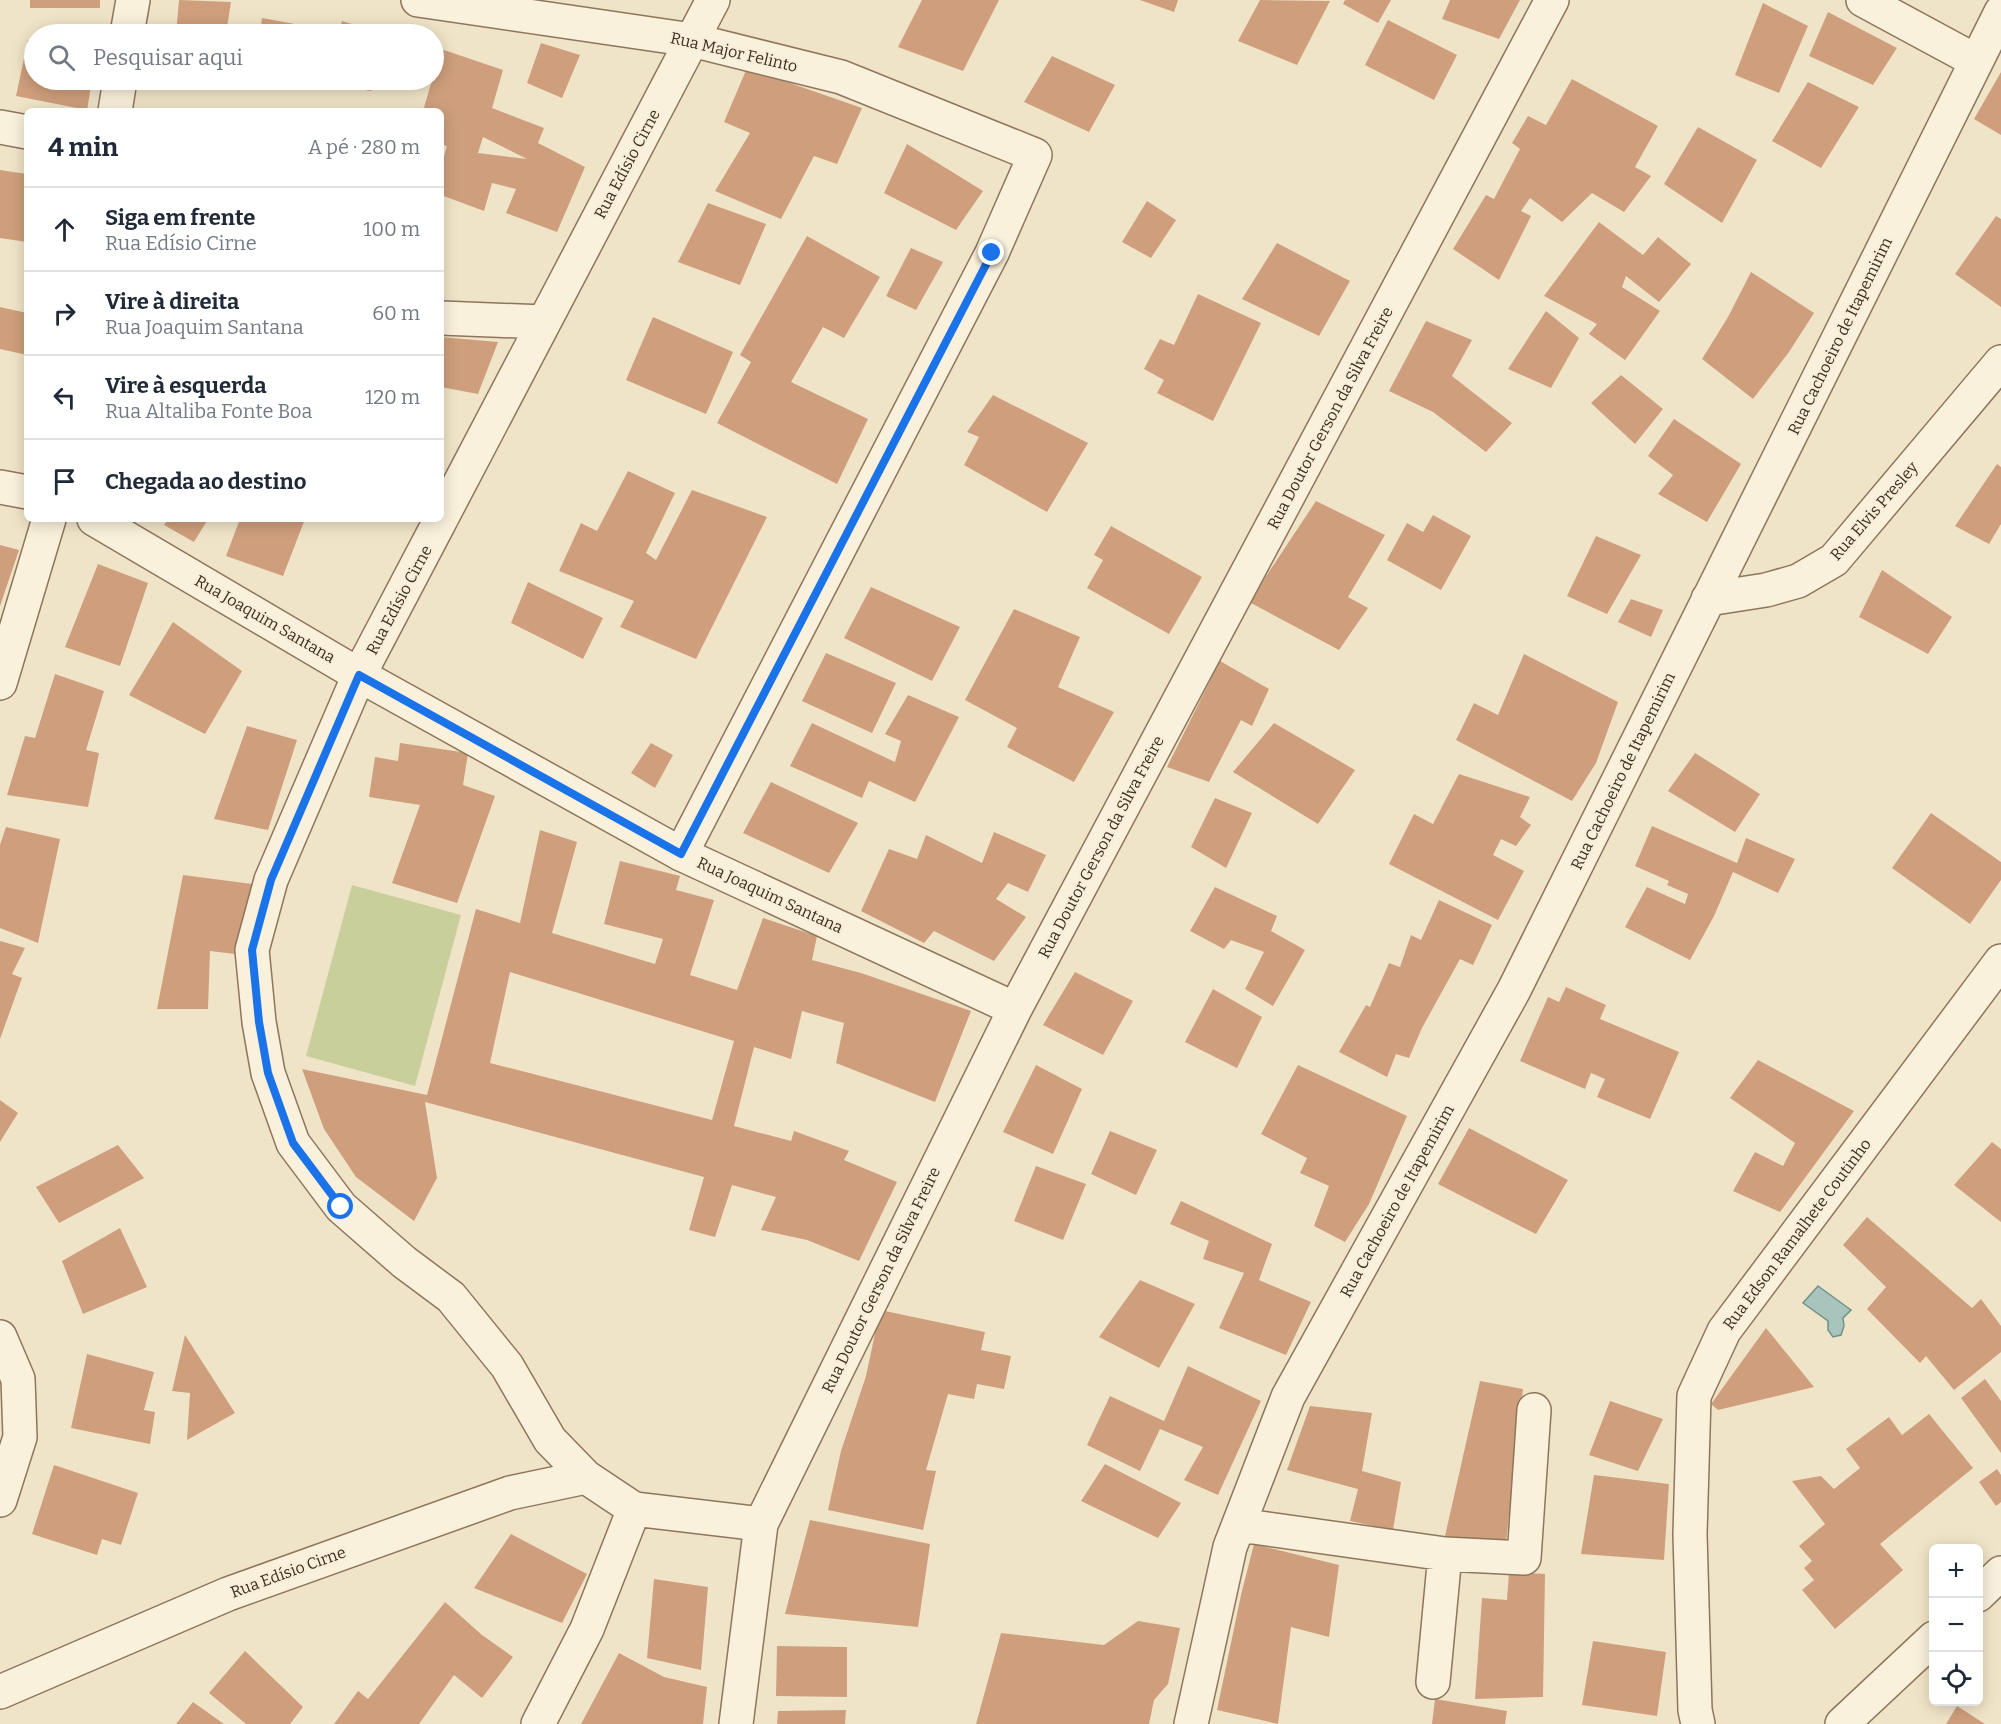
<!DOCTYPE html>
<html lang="pt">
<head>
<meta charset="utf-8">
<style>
  body { margin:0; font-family:Bitter,serif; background:#f6f6f7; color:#1f2937 }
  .controls { position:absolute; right:18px; bottom:18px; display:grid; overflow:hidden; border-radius:9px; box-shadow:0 3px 15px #0003 }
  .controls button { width:54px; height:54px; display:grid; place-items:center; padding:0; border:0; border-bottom:2px solid #e0e1e3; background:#fff; color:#1f2937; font:30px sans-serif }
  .stop { position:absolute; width:18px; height:18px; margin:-14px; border:4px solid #1a73e8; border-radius:50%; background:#fff }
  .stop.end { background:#1a73e8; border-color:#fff; box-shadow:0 2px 6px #0008 }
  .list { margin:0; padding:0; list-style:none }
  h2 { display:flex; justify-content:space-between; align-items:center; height:78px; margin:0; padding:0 24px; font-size:26px }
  h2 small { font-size:20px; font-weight:400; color:#747a83 }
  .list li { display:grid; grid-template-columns:39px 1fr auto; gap:18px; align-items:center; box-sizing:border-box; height:84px; padding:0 24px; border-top:2px solid #e0e1e3 }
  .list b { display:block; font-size:22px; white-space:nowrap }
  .list p { margin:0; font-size:20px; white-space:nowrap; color:#747a83 }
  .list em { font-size:20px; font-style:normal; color:#747a83 }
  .icon { flex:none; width:33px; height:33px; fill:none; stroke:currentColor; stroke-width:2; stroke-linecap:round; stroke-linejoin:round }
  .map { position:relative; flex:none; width:2001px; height:1724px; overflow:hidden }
  .search { position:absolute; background:#fff; box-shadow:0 3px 15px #0003; left:24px; top:24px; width:420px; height:66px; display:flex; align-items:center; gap:15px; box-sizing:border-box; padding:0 21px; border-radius:33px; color:#747a83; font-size:22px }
  .panel { position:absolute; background:#fff; box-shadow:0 3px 15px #0003; left:24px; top:108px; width:420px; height:414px; border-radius:9px }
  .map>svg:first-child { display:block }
  .green { fill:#c9cf9b }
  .water { fill:#a9c4bc; stroke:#6f938a; stroke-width:1.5 }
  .building { fill:#cf9f7d; fill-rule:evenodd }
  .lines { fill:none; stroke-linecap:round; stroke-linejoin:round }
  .minor-casing { stroke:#8d765c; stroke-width:36 }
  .tertiary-casing { stroke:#8d765c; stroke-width:36 }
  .minor { stroke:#faf1dc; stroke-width:33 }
  .tertiary { stroke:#faf1dc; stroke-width:33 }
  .route { stroke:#1a73e8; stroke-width:8 }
  .labels { text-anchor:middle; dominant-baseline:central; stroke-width:4.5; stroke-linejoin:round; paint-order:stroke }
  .street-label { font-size:16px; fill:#3d2e20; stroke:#f7eed8 }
</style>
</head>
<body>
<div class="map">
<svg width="2001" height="1724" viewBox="0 0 2001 1724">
  <rect width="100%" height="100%" fill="#f0e4c8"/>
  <path class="green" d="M352,885L461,915L415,1086L306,1056Z"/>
  <path class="water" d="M1818,1286L1851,1310L1843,1318L1844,1326L1841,1335L1833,1337L1828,1330V1321L1803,1303Z"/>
  <path class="building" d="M30,0H100V8H30Z
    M179,0L231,2L226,34H176Z
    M922,0H999L963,71L898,47Z
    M1140,0H1178L1174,12Z
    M1260,0L1330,1L1297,65L1238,41Z
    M1345,0H1391L1378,23L1343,4Z
    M1450,0H1520L1499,39L1442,19Z
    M1763,3L1808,26L1779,93L1735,75Z
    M1828,12L1897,48L1873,85L1809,56Z
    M262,18L322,29L320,34H260Z
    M1388,20L1457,55L1434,100L1365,65Z
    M342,21L384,34H338Z
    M28,40L34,41V80H92L87,110L16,96Z
    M541,43L580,55L562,98L527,83Z
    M441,49L503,70L492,108L544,128L538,143L585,167L557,232L506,213L516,189L492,183L484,211L441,195V167L447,146L441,144V111H423L432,80H434ZM483,137L527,159L478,153Z
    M1052,56L1115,85L1089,132L1024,102Z
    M747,68L862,108L837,164L814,156L781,219L715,191L750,133L724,122Z
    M2001,72V135L1974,119Z
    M1572,79L1658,126L1635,167L1651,176L1624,212L1592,193L1562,222L1530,198L1521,211L1531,216L1499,280L1453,249L1486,195L1494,199L1520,149L1512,143L1528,116L1546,125Z
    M326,80H375L371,91L324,84Z
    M1808,82L1859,107L1821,168L1772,141Z
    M1698,127L1757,160L1722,223L1664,184Z
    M907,144L983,191L956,230L884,193Z
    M0,170L27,174V242L0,238Z
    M1147,201L1176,220L1151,258L1122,242Z
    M708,203L766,224L740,285L678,262Z
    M1996,216L2001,219V307L1955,274Z
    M1599,222L1643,255L1658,237L1691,264L1659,302L1626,276L1622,287L1660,311L1625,360L1589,334L1597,324L1544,296Z
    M807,236L880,277L844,338L823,327L791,382L868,419L837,484L717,423L751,362L740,355Z
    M1277,243L1350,281L1319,336L1242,299Z
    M911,248L943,262L916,310L886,296Z
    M1751,272L1814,313L1789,352L1753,399L1702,359L1728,317Z
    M1198,294L1261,323L1213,421L1157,393L1164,380L1144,369L1160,339L1174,345Z
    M0,307L27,313V355L0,349Z
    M1546,311L1579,338L1551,388L1508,369Z
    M653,317L733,352L706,414L626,380Z
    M1426,321L1472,340L1452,376L1512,423L1486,452L1433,412L1389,391Z
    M441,337L498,342L478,394L441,387Z
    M1621,375L1663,409L1635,444L1591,403Z
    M993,395L1088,443L1047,512L964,465L979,437L967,432Z
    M1674,419L1741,464L1707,522L1658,494L1673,475L1648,456Z
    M1997,464L2001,467V524L1989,544L1955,526Z
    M628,471L675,493L646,553L656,560L692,490L767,517L696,659L620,627L634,601L559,571L581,523L597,531Z
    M1316,501L1385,535L1348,597L1368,608L1339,650L1249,602Z
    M1433,515L1471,536L1441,590L1387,560L1407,523L1423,532Z
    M168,519H208L194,542L164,525Z
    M240,519H305L283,576L226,556Z
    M1111,526L1202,577L1169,634L1087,588L1103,560L1094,555Z
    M1596,536L1641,555L1607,614L1567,596Z
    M0,545L19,550L0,606Z
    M98,564L148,583L120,666L65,647Z
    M1882,570L1952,617L1928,654L1859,617Z
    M528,582L603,618L583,659L511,623Z
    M871,587L960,627L932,681L844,638Z
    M1631,599L1663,610L1651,637L1618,622Z
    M1014,609L1080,637L1058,687L1114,712L1074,782L1007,747L1017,728L965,700Z
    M173,622L242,671L205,734L129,695Z
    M826,653L896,683L872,733L802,701Z
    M1524,654L1618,702L1596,763L1572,801L1456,740L1474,703L1498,715Z
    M1220,661L1269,689L1252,726L1241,720L1209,782L1167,767Z
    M55,674L104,691L86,750L99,753L88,807L7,795L25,736L35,738Z
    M908,695L959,717L915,802L869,781L862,798L790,766L812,723L895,762L901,741L885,734Z
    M1274,723L1355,770L1318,824L1233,772Z
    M247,726L297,740L268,830L214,819Z
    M400,743L468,753L463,785L495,796L457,903L392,883L420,805L369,797L375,757L398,761Z
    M651,743L673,755L655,788L631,773Z
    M1695,753L1760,794L1735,832L1668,791Z
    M1459,774L1530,797L1520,817L1531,825L1516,846L1501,839L1493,855L1524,871L1498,920L1389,864L1414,814L1433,824Z
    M771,782L858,823L829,873L743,833Z
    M1215,798L1252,813L1226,868L1191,847Z
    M1931,813L2001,862V880L1970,924L1892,868Z
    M1652,826L1737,863L1746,838L1795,859L1778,893L1733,872L1714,916L1690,960L1625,927L1647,887L1685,904L1688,894L1667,885L1669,881L1635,866Z
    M6,827L60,839L38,943L0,928V845Z
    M540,830L577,842L552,933L655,964L663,939L604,924L620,861L680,876L676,890L714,900L690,975L737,990L763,918L817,936L812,960L861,973L971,1011L935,1102L836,1063L844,1023L802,1011L791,1059L754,1047L734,1126L791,1141L794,1131L849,1151L844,1160L897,1182L859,1261L807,1240L761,1230L776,1197L732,1185L715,1237L689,1230L704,1177L425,1102L437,1178L414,1221L356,1177L324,1129L302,1069L427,1095L476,909L520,923ZM510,972L734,1041L712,1120L490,1063Z
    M994,832L1046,855L1028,892L1008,883L996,899L1026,917L994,961L934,931L924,943L861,911L889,849L917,859L926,835L982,863Z
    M183,875L252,884L235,954L210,951L208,1009H157Z
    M1215,887L1277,916L1271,931L1305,950L1273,1006L1245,989L1264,952L1231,940L1224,949L1190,931Z
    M1439,900L1492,925L1473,965L1460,959L1422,1028L1409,1058L1396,1054L1387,1077L1339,1052L1366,1005L1370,1007L1389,963L1400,967L1411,935L1421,940Z
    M0,941L25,948L12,974L22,978L0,1039Z
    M1075,972L1133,1001L1103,1055L1043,1025Z
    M1566,987L1606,1005L1600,1019L1679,1052L1650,1119L1597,1097L1605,1079L1591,1073L1585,1089L1520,1061L1548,997L1559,1002Z
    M1213,989L1262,1017L1237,1068L1185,1042Z
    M1758,1060L1854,1111L1780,1212L1733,1191L1755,1152L1783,1166L1795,1143L1730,1098Z
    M1036,1065L1082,1089L1053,1154L1003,1132Z
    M1298,1065L1407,1116L1369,1204L1345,1242L1314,1226L1329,1186L1300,1173L1307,1158L1261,1134Z
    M0,1100L18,1113L0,1142Z
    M1469,1128L1568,1180L1536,1234L1438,1184Z
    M1110,1131L1157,1150L1136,1195L1091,1174Z
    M1992,1142L2001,1149V1222L1954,1185Z
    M118,1145L144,1178L59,1223L36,1187Z
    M1036,1166L1086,1184L1063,1240L1014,1221Z
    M1181,1201L1272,1244L1259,1280L1311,1302L1286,1355L1219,1328L1244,1273L1203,1259L1209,1241L1170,1224Z
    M1867,1217L1972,1308L1981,1299L2001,1326V1352L1954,1390L1926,1356L1920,1363L1867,1309L1886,1287L1843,1245Z
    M120,1228L147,1287L83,1314L62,1261Z
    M1140,1280L1195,1304L1159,1368L1099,1337Z
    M880,1310L985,1332L981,1350L1011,1356L1004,1389L977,1384L974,1399L948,1394L926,1470L936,1471L923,1530L828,1510L841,1451L866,1376Z
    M1766,1328L1814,1387L1718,1410L1711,1404Z
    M185,1335L235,1413L187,1440L190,1393L172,1391Z
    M87,1354L154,1372L144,1410L155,1412L150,1444L71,1428Z
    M1188,1366L1261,1401L1218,1495L1184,1480L1203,1447L1160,1429L1140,1471L1087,1445L1110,1396L1164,1421Z
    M1985,1379L2001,1401V1453L1961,1398Z
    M1480,1381L1523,1389L1505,1552L1443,1545Z
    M1610,1401L1663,1419L1638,1471L1589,1455Z
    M1310,1406L1372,1413L1362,1471L1401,1482L1393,1530L1350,1521L1358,1489L1287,1470Z
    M1929,1414L1973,1468L1880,1544L1903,1570L1835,1629L1802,1590L1814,1580L1804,1568L1812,1561L1799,1546L1825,1524L1792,1481L1821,1476L1834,1489L1860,1468L1846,1449L1889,1417L1902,1435Z
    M1105,1464L1181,1503L1158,1538L1081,1501Z
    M54,1465L138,1493L121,1545L102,1539L97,1555L32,1534Z
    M1997,1469L2001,1475V1502L1996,1506L1979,1482Z
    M1594,1475L1669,1484L1664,1560L1581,1554Z
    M810,1520L930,1544L918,1627L785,1614Z
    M511,1534L587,1574L562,1623L474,1588Z
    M1254,1544L1339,1565L1329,1637L1291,1627L1278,1724L1217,1710L1241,1595Z
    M1509,1572L1545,1574L1543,1697L1475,1699L1482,1598L1507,1600Z
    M654,1579L708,1587L701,1670L647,1658Z
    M445,1602L482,1635L513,1657L482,1698L454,1675L419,1724H334L358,1691L368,1699Z
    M1138,1621L1180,1628L1168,1684L1154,1700L1149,1724H976L1001,1633L1104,1645Z
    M1593,1641L1666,1652L1657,1716L1582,1705Z
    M777,1646L847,1647V1697L776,1696Z
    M245,1651L303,1707L290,1724H246L209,1693Z
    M619,1653L664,1677L707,1687L703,1724H581Z
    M1435,1699L1507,1711L1505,1724H1432Z
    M193,1702L224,1724H176Z
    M1957,1706L1985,1724H1946Z
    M846,1710L845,1724H777L778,1711Z"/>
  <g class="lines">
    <g class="minor-casing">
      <path id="minor" d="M418,0L692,40L841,77L1035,155L992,253L681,854
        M1863,0L1976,61
        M0,127L27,132
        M441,318L544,322
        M0,487L27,492
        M441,519L359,675L271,880L252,950L259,1022L268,1073L293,1143L341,1207L404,1262L451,1297L507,1366L550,1440L586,1477L634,1509L761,1524
        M441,519L713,0
        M1708,599L1766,590L1798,581L1834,560L2001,362
        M0,683L49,519
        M0,1337L18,1379L20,1437L0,1500
        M1239,1525L1445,1554L1433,1682
        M1445,1554L1524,1558L1534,1410
        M1978,1595L2001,1573
        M0,1692L228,1594L510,1493L586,1477
        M538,1724L587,1629L634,1509
        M1191,1724L1230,1547L1288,1397L1514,990L2001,12
        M1698,1724L1695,1710L1690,1534L1694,1396L1724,1331L2001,961
        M1842,1724L1934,1638"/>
    </g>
    <g class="tertiary-casing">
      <path id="tertiary" d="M127,34L133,0
        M115,111L120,80
        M94,519L359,675L681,854L1015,1009
        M736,1724L761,1524L1015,1009L1552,0"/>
    </g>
    <use href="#minor" class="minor"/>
    <use href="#tertiary" class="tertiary"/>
  </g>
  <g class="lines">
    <path class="route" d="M341,1207L293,1143L268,1073L259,1022L252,950L271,880L359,675L681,854L992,253"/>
  </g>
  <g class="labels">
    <g class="street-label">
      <text transform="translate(734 52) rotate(13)">Rua Major Felinto</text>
      <text transform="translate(627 164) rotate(-62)">Rua Edísio Cirne</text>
      <text transform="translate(1840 336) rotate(-64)">Rua Cachoeiro de Itapemirim</text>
      <text transform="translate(1330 418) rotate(-62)">Rua Doutor Gerson da Silva Freire</text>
      <text transform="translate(1874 511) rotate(-49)">Rua Elvis Presley</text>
      <text transform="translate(399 600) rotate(-62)">Rua Edísio Cirne</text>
      <text transform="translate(265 619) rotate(30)">Rua Joaquim Santana</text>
      <text transform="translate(1623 771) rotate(-64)">Rua Cachoeiro de Itapemirim</text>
      <text transform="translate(1101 847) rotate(-62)">Rua Doutor Gerson da Silva Freire</text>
      <text transform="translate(770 895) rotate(25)">Rua Joaquim Santana</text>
      <text transform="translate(1397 1201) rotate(-61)">Rua Cachoeiro de Itapemirim</text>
      <text transform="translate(1797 1234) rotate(-53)">Rua Edson Ramalhete Coutinho</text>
      <text transform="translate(881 1280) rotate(-64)">Rua Doutor Gerson da Silva Freire</text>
      <text transform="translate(288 1572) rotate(-20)">Rua Edísio Cirne</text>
    </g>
  </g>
</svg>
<div class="controls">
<button>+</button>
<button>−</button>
<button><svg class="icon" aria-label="locate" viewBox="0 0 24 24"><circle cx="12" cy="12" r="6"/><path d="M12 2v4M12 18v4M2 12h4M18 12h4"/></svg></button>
</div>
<div class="stop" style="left:341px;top:1207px"></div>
<div class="stop end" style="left:992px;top:253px"></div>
<div class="search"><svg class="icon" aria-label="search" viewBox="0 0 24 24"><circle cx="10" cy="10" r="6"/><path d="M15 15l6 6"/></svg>Pesquisar aqui</div>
<section class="panel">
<h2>4 min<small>A pé · 280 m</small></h2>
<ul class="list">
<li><svg class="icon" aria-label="ahead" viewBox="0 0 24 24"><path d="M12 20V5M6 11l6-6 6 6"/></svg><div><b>Siga em frente</b><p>Rua Edísio Cirne</p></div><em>100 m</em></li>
<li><svg class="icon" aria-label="right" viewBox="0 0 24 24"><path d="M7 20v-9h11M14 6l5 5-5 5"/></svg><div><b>Vire à direita</b><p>Rua Joaquim Santana</p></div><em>60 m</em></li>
<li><svg class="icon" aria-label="left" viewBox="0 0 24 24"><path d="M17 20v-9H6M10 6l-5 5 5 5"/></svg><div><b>Vire à esquerda</b><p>Rua Altaliba Fonte Boa</p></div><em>120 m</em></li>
<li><svg class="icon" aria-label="arrive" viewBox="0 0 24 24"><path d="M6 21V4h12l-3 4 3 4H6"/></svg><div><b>Chegada ao destino</b></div></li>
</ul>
</section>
</div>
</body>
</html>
